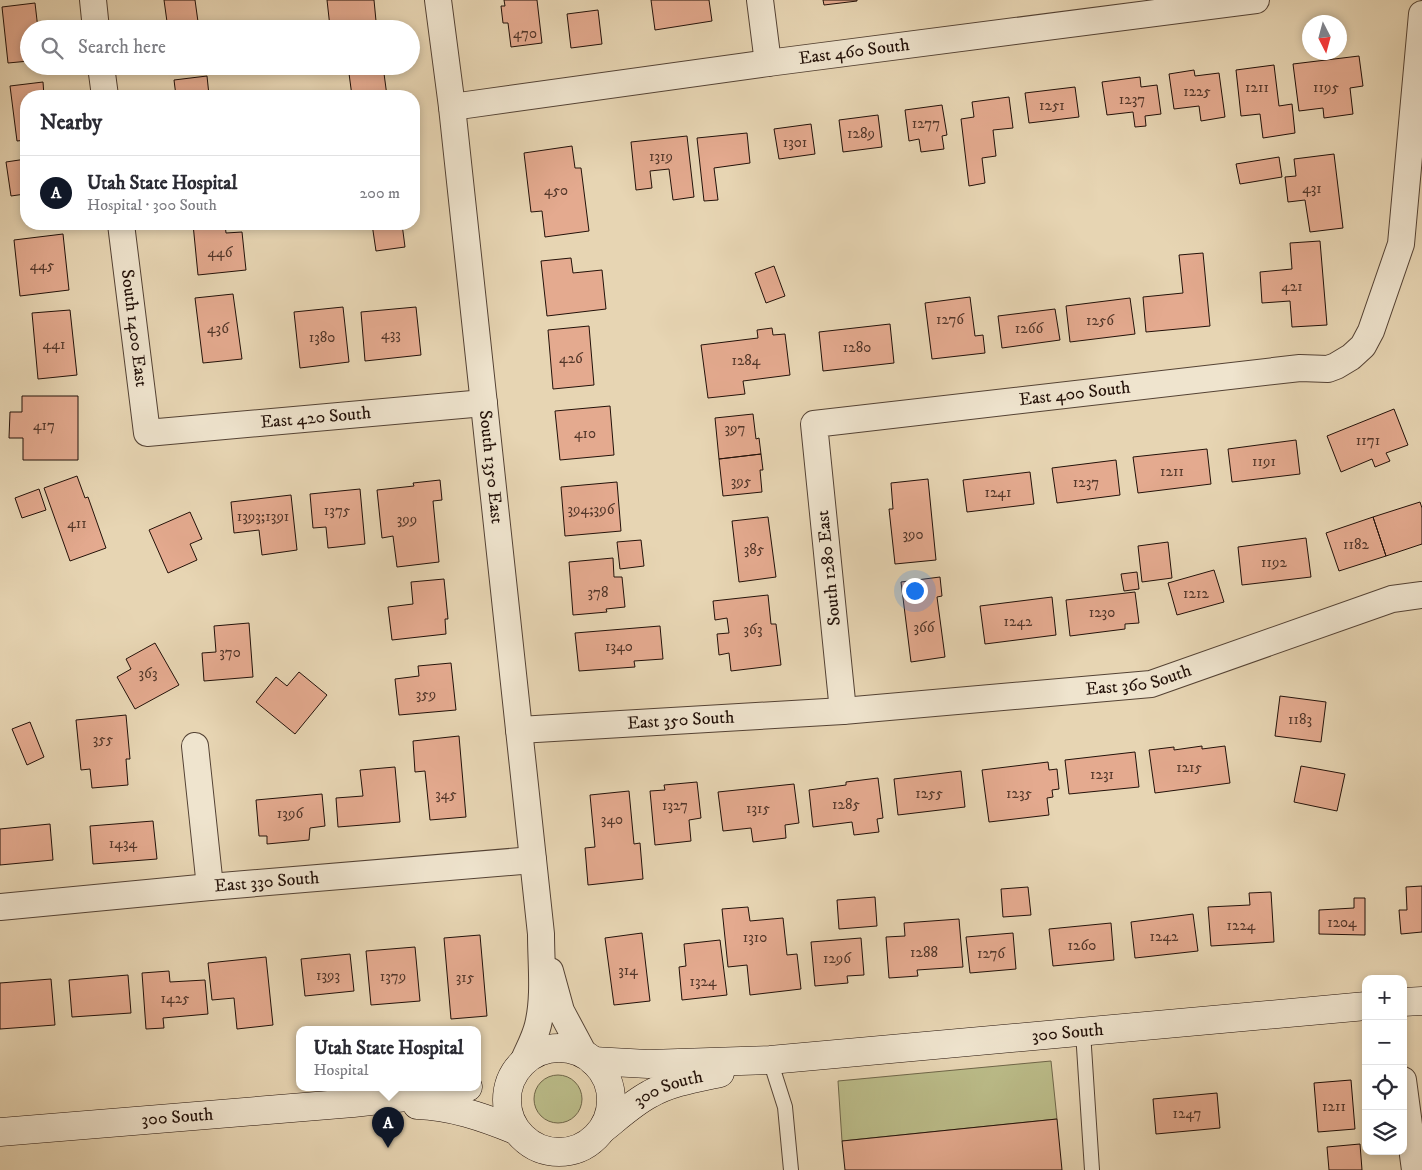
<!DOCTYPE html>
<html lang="en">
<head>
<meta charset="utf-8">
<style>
  body { margin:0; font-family:"IM FELL DW Pica",serif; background:#f7f7f7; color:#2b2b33 }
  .controls { position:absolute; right:15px; bottom:15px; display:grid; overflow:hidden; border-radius:10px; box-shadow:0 2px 8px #0003 }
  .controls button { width:45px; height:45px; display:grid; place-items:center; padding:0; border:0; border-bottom:1px solid #e1e1e2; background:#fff; color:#2b2b33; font:25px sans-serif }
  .compass { position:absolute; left:1302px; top:15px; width:45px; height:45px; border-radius:50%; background:#fff; box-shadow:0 2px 8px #0003; rotate:174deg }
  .you { position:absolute; left:914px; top:590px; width:18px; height:18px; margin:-12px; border:4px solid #fff; border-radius:50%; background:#1a73e8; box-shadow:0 0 0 8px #1a73e833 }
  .badge { display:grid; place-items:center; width:32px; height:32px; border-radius:50%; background:#111827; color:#fff; font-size:16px; font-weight:700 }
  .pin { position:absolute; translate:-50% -41px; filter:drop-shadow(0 1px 2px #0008) }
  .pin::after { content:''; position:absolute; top:26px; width:18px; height:15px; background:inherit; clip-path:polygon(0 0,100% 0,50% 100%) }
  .popup { position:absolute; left:296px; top:1026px; width:185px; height:65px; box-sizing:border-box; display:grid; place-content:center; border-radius:10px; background:#fff; filter:drop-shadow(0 1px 4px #0005); font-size:16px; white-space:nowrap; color:#7c7c81 }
  .popup b { font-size:19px; color:#2b2b33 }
  .popup::after { content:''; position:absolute; left:50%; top:100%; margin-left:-10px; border:10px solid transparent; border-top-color:#fff }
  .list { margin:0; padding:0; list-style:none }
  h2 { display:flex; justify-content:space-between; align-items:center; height:65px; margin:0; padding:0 20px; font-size:21px }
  h2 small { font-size:16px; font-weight:400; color:#7c7c81 }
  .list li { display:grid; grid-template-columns:32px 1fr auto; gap:15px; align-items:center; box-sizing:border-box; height:75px; padding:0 20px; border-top:1px solid #e1e1e2 }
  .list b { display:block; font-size:19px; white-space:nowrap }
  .list p { margin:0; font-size:16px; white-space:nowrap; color:#7c7c81 }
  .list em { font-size:16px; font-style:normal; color:#7c7c81 }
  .icon { flex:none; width:28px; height:28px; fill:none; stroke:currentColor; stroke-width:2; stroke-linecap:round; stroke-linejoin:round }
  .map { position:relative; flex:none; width:1422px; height:1170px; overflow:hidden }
  .search { position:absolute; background:#fff; box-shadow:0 2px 8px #0003; left:20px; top:20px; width:400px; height:55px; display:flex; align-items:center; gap:12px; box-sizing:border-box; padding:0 18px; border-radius:28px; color:#7c7c81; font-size:19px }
  .panel { position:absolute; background:#fff; box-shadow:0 2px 8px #0003; left:20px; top:90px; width:400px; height:140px; border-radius:20px }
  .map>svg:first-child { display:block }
  .green { fill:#bbbc89; stroke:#6f6649 }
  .building { fill:#e4aa8f; stroke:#231109 }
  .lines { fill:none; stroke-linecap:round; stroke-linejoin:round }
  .lane-casing { stroke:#544234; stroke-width:16 }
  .street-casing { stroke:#544234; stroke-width:28 }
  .secondary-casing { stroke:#231109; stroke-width:29 }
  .lane { stroke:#efe4ce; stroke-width:14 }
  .street { stroke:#efe4ce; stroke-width:26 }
  .secondary { stroke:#efe4ce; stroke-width:28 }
  .labels { text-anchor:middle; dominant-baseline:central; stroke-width:4; stroke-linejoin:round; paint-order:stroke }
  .number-label { font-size:15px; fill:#53372a }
  .street-label { font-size:18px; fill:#231109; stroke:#efe4ce }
</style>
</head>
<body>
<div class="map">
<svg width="1422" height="1170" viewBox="0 0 1422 1170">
  <rect width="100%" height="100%" fill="#e7d5b3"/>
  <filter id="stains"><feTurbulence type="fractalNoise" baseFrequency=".004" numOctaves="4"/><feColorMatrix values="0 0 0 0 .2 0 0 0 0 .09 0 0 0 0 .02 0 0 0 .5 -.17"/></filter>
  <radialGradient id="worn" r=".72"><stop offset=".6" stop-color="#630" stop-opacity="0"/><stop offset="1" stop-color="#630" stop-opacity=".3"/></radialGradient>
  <path class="green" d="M1051,1061L1057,1119L842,1141L838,1081Z
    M534 1099a24 24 0 1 1 48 0a24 24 0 1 1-48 0Z"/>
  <path class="building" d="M164,0H195L199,29H168Z
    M327,0H374L376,21L330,27Z
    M504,0H537L542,43L511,47L508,23H503L501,6H505Z
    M651,0H709L712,21L655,30Z
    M823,0H857V1L824,5Z
    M35,3L38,29H29V61L8,63L2,7Z
    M598,10L602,44L571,48L567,14Z
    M1359,56L1363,86L1350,88L1353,114L1324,118L1323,108L1299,111L1293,64Z
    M1274,65L1279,106L1292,104L1295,133L1263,138L1260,114L1241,116L1236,70Z
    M348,66H383L387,96H352Z
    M1194,70L1195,76L1219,73L1225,117L1201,121L1199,106L1174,109L1169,74Z
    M207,76L209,95L220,94V96H176L174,80Z
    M1140,77L1141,87L1157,85L1161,114L1145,116L1146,126L1135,127L1133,112L1107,115L1102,82Z
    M43,82L44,96H26V140L17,141L10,86Z
    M1075,87L1079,117L1029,123L1025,93Z
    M1009,97L1013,128L993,130L996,156L982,158L985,183L969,186L961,119L974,117L972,102Z
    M942,105L947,135L942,136L944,149L921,152L919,139L909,141L905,110Z
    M878,115L882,147L843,152L839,120Z
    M811,124L815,154L779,159L774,129Z
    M747,133L750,163L714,168L718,200L704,201L697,138Z
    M687,136L694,197L673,200L669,169L650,171L652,188L636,190L631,142Z
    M572,146L575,168H581L589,231L545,237L542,211L531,212L524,153Z
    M1334,154L1343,228L1310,232L1305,200L1288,202L1285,177L1296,176L1294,159Z
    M1279,157L1282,177L1240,184L1236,164Z
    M26,159V208L25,194L11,196L6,162Z
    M193,224H225L226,233L242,232L246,270L198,275Z
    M372,224H402L405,247L376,251Z
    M63,234L69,290L20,296L14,240Z
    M1320,241L1327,325L1292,327L1290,301L1262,303L1260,272L1292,269L1290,243Z
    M1203,253L1210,326L1146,332L1143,297L1183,293L1179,255Z
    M571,258L573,273L602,270L606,309L547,316L541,261Z
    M774,266L785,296L766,303L755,273Z
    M233,294L242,359L203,363L195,298Z
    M970,297L975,336L983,335L985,353L932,359L925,303Z
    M1130,298L1135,334L1070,342L1066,306Z
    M343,307L349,362L300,368L294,312Z
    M416,307L421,355L365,361L361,312Z
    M1055,309L1060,340L1002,348L998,316Z
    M70,310L77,375L38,379L32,313Z
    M890,324L894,363L823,371L819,332Z
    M589,326L594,385L553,389L548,330Z
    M772,328L773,335L785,334L790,375L743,381L745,394L708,398L701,345L758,338L757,330Z
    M22,396H78V460H23V438H9L10,412H22Z
    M610,406L614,455L560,460L555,411Z
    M1394,409L1408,445L1386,453L1390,461L1375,467L1372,459L1341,472L1327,436Z
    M753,414L756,439L759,438L761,454L719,459L715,418Z
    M1296,440L1300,474L1232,482L1228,449Z
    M1207,449L1211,484L1138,493L1133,457Z
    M761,454L763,470H760L762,492L723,496L719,459Z
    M1116,460L1120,495L1057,503L1052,468Z
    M1030,472L1034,504L967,512L963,480Z
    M77,476L85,498L88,497L106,548L70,561L44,488Z
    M928,479L936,560L895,564L889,509H893L891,483Z
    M440,480L442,500L433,501L439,562L397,567L393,536L382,538L377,490L414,486L413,483Z
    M617,482L621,531L565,536L561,487Z
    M39,489L46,510L22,518L15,498Z
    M360,489L365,544L328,548L326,527L313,528L310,494Z
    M291,495L297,550L262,555L259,530L234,533L231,502Z
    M1420,502L1422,508V544L1386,556L1373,517Z
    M190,512L202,539L190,544L197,560L168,573L149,530Z
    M768,517L776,577L739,582L732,521Z
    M1373,517L1386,556L1339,571L1326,533Z
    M1306,538L1311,577L1242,585L1238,547Z
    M641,540L644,566L620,569L617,542Z
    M1168,542L1172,578L1142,582L1138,546Z
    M613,558L614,577H622L625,607L606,609L607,612L573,615L569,562Z
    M1214,570L1224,602L1177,615L1168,583Z
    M1137,572L1139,589L1124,591L1121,574Z
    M940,577L942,596L937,597L945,657L911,662L901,582Z
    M444,579L448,619H445L446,634L392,640L388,607L413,604L411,582Z
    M1135,592L1139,623L1125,624V629L1070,636L1066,600Z
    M768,595L771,624H776L781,665L731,671L729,653L719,655L717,634L729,633L727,618L715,620L713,601Z
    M1052,597L1056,635L985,644L980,606Z
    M249,623L253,677L204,681L202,653L216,652L214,626Z
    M660,626L663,659L634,661L635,667L579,671L575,633Z
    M155,643L179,685L135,709L117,677L131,669L126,659Z
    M451,663L456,710L399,715L395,679L419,676L418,666Z
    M299,672L327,695L295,734L256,702L276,677L287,686Z
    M1280,696L1326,702L1321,742L1275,736Z
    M126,715L130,759H126L128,785L92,788L90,769L81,770L76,720Z
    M30,722L44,757L27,765L12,729Z
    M459,736L466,817L430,820L425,771L415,772L413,741Z
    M1202,746V749L1225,746L1230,783L1155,793L1149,750L1174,747V750Z
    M1135,752L1139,787L1069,794L1065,760Z
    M1048,762L1049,770L1057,769L1059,789L1052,790L1053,797L1047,798L1049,815L989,822L982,770Z
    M1301,766L1345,774L1337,811L1294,802Z
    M395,767L400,822L338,827L336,798L363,796L360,770Z
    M961,771L965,807L898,815L894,779Z
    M878,778L883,818L877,819L879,832L854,835L852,822L813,827L809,790L846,785V782Z
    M697,782L701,818L689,820L691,841L655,845L650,791L665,790L664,785Z
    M794,784L799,823L785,825L786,838L753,842L751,828L723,831L718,792Z
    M629,791L634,844L640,843L643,879L588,885L585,848L595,847L590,795Z
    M322,794L325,826L310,828L309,840L267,844V836H259L256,800Z
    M153,821L157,859L93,864L90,826Z
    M50,824L53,860L0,865V829Z
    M1422,886V932L1401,934L1399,910H1407L1406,887Z
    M1028,887L1031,915L1003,917L1001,889Z
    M1271,892L1274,942L1211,946L1208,907L1250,905L1249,893Z
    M875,897L877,926L839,929L837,900Z
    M1354,898H1365V935L1319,934V910L1354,908Z
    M748,907L750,921L783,918L787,955L797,954L801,989L750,995L747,965L728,967L722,909Z
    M1193,914L1198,951L1135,958L1131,922Z
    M959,919L963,967L917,970L918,976L889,978L886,937L905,936L904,923Z
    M1111,923L1114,960L1053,966L1049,929Z
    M642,933L650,1001L614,1005L605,938Z
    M1013,933L1016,969L970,973L966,937Z
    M480,935L487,1016L451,1019L444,938Z
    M861,938L864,975L847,976L848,983L815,986L811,942Z
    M720,940L727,995L682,1000L679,967L686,966L684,944Z
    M415,947L420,1001L371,1005L366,951Z
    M350,954L354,991L305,996L301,959Z
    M266,957L273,1025L237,1029L234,998L212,1000L208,963Z
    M169,971L170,982L205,980L208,1014L163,1018L164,1028L146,1029L142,973Z
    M128,975L131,1013L72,1017L69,980Z
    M51,979L55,1025L0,1029V983Z
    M1351,1080L1355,1129L1318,1132L1314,1083Z
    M1217,1093L1220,1128L1156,1134L1153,1099Z
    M1057,1119L1062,1170H845L842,1141Z
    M1360,1144L1362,1170H1329L1327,1147Z"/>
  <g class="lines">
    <g class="lane-casing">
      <path id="lane" d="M1083,1032L1092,1170
        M770,1060L785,1107L791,1170"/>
    </g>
    <g class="street-casing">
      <g id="street">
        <path d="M93,0L96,29"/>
        <path id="s1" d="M438,0L452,107L541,934C541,964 545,996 538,1025C535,1038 528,1050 523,1062"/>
        <path d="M760,0L768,63"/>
        <path d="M101,66L105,96"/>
        <path id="s2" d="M452,107L768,63L1256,0"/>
        <path id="s3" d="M121,224L147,433L484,403"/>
        <path id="s4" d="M843,711L814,424L1300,368L1328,369L1336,366L1351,357L1363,346L1371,331L1401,244L1422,14"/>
        <path id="s5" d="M519,730L843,711L1151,684L1392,599L1422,595"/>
        <path d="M195,746L210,887"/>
        <path id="s6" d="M0,907L210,887L533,860"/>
        <path d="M550,971L561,1011L584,1054"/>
        <path d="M1403,1080L1415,1170"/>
      </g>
    </g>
    <g class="secondary-casing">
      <g id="secondary">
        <path d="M1403,1002L1422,1001"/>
        <circle cx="559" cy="1100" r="52"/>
        <path id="s7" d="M593,1061L648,1064L770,1060L1366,1006"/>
        <path d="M417,1105C451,1106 483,1117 515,1130"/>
        <path id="s8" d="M603,1129C618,1117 633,1103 650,1094C671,1082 697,1078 720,1073"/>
        <path id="s9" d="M0,1132L353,1103L441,1093L468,1087"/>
      </g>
    </g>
    <use href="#lane" class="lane"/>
    <use href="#street" class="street"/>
    <use href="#secondary" class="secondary"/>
  </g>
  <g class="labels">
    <g class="number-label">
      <text x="525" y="33">470</text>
      <text x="1257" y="87">1211</text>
      <text x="1326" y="87">1195</text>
      <text x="1197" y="91">1225</text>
      <text x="1132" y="99">1237</text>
      <text x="1052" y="105">1251</text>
      <text x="926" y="123">1277</text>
      <text x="861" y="133">1289</text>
      <text x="795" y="142">1301</text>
      <text x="661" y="156">1319</text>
      <text x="1312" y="188">431</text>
      <text x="556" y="190">450</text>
      <text x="220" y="252">446</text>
      <text x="42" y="265">445</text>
      <text x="1292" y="286">421</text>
      <text x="950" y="319">1276</text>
      <text x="1100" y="320">1256</text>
      <text x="218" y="328">436</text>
      <text x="1029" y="328">1266</text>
      <text x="391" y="334">433</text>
      <text x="322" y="337">1380</text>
      <text x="54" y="344">441</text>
      <text x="857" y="347">1280</text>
      <text x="571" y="358">426</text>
      <text x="746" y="360">1284</text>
      <text x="44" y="425">417</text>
      <text x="735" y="428">397</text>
      <text x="585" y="433">410</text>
      <text x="1368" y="440">1171</text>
      <text x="1264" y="461">1191</text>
      <text x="1172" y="471">1211</text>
      <text x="741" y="481">395</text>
      <text x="1086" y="482">1237</text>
      <text x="998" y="492">1241</text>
      <text x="591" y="509">394;396</text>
      <text x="337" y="510">1375</text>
      <text x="263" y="516">1393;1391</text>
      <text x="407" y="519">399</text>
      <text x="77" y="523">411</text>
      <text x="913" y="534">390</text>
      <text x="1356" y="544">1182</text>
      <text x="754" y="549">385</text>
      <text x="1274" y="562">1192</text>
      <text x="598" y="592">378</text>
      <text x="1196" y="593">1212</text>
      <text x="1102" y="612">1230</text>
      <text x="1018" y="621">1242</text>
      <text x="924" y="627">366</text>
      <text x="753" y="629">363</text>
      <text x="619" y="646">1340</text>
      <text x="230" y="652">370</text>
      <text x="148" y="673">363</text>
      <text x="426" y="694">359</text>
      <text x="1300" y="719">1183</text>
      <text x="103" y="739">355</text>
      <text x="1189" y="767">1215</text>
      <text x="1102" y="774">1231</text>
      <text x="929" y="793">1255</text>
      <text x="1019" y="793">1235</text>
      <text x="446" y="794">345</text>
      <text x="846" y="804">1285</text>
      <text x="675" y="805">1327</text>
      <text x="758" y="808">1315</text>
      <text x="290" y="813">1396</text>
      <text x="612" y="819">340</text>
      <text x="123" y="843">1434</text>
      <text x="1342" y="922">1204</text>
      <text x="1241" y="925">1224</text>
      <text x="1164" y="936">1242</text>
      <text x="755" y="937">1310</text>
      <text x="1082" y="945">1260</text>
      <text x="924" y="952">1288</text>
      <text x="991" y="953">1276</text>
      <text x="837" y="958">1296</text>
      <text x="628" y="970">314</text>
      <text x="328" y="975">1393</text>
      <text x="393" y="976">1379</text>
      <text x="465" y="977">315</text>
      <text x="703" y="981">1324</text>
      <text x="175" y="998">1425</text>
      <text x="1334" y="1106">1211</text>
      <text x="1187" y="1113">1247</text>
    </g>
    <g class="street-label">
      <text stroke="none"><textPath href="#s2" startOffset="406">East 460 South</textPath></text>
      <text stroke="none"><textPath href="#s3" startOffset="105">South 1400 East</textPath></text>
      <text stroke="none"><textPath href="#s4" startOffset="551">East 400 South</textPath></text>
      <text stroke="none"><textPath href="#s3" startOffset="380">East 420 South</textPath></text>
      <text stroke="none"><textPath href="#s1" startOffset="470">South 1350 East</textPath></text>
      <text transform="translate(829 568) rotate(-96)">South 1280 East</text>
      <text stroke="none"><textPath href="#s5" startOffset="622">East 360 South</textPath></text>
      <text stroke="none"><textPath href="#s5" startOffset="162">East 350 South</textPath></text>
      <text stroke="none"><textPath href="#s6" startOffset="268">East 330 South</textPath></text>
      <text stroke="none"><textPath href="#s7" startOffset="476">300 South</textPath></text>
      <text stroke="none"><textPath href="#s8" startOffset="78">300 South</textPath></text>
      <text stroke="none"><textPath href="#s9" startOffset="178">300 South</textPath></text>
    </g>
  </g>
  <rect width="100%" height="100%" filter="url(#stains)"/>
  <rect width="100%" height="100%" fill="url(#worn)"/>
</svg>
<div class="controls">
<button>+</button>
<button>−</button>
<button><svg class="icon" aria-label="locate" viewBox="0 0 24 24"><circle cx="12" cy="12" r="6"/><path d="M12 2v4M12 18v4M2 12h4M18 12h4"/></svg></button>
<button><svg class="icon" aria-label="layers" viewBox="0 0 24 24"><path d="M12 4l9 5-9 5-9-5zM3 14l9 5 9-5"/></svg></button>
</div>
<svg class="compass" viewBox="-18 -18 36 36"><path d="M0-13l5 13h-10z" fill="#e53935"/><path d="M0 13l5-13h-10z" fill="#7c7c81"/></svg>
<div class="you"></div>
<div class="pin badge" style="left:388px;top:1148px">A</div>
<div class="popup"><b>Utah State Hospital</b>Hospital</div>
<div class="search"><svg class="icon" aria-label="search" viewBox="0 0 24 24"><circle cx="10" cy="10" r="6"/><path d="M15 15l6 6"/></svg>Search here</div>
<section class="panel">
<h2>Nearby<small></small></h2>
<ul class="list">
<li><span class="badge">A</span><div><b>Utah State Hospital</b><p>Hospital · 300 South</p></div><em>200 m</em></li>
</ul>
</section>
</div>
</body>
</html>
